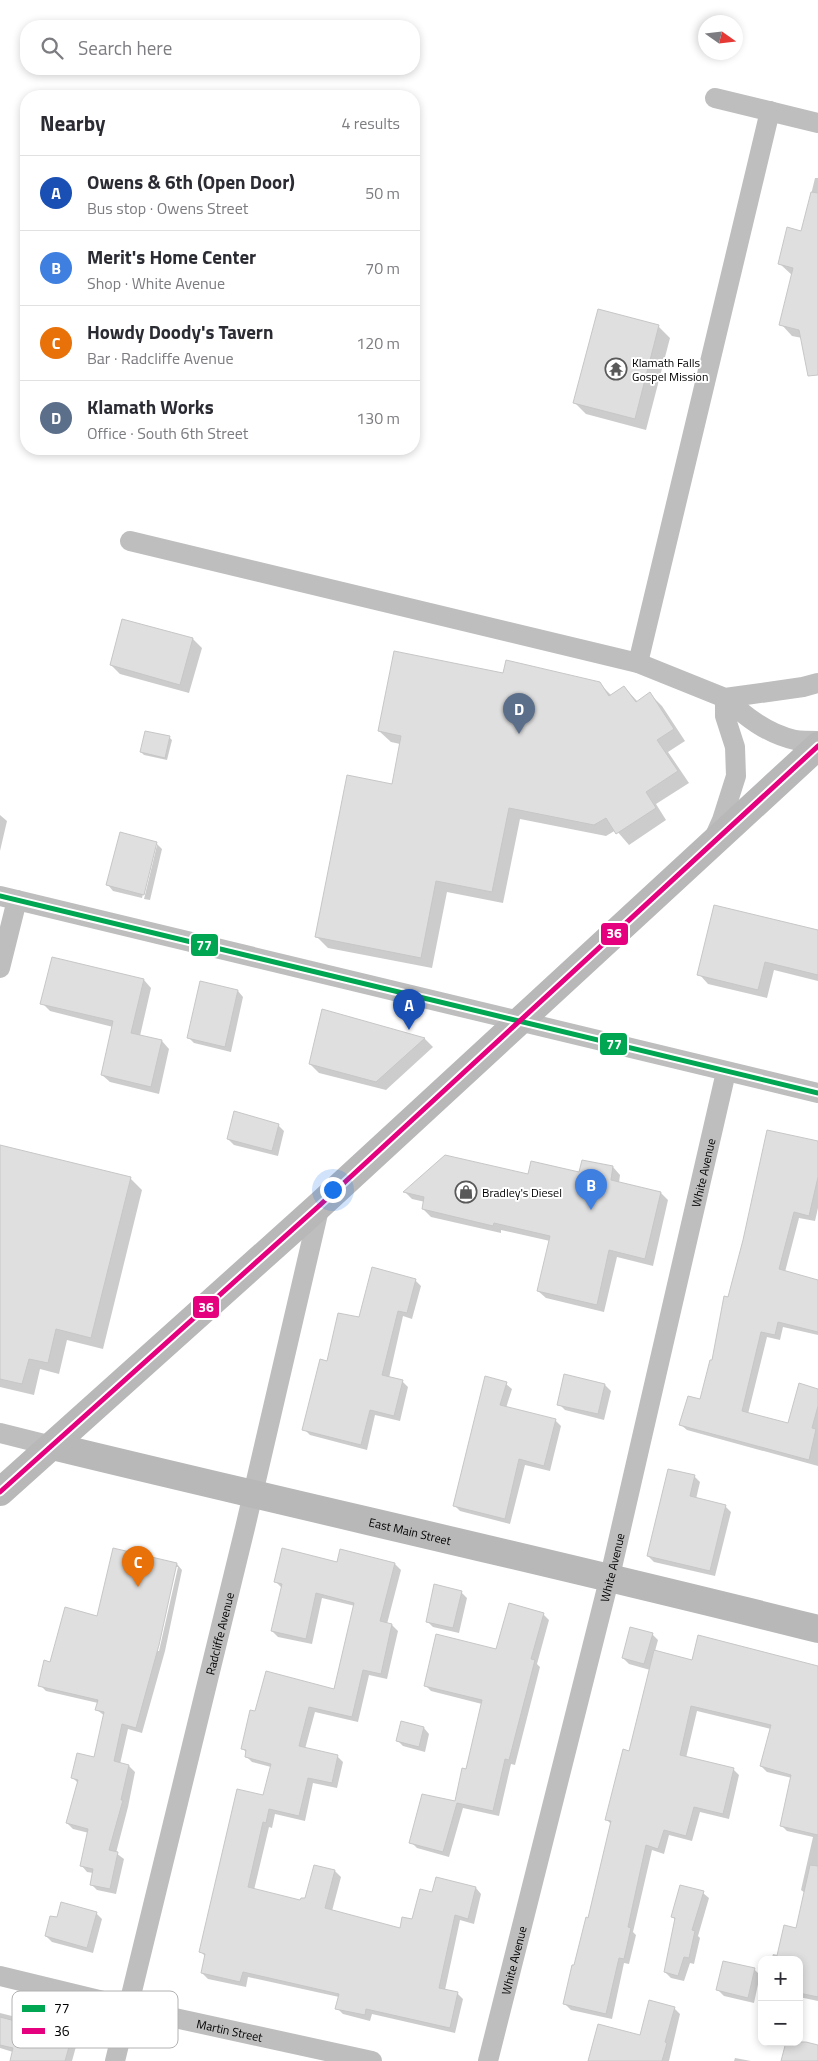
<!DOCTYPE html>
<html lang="en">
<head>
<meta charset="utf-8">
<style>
  body { margin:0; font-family:"Titillium Web",sans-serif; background:#f2f2f3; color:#2b2b33 }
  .controls { position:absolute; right:15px; bottom:15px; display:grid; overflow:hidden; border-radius:10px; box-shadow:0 2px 8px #0003 }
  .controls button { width:45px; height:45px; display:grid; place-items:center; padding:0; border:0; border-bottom:1px solid #e1e1e2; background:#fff; color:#2b2b33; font:25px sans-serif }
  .compass { position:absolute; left:698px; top:15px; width:45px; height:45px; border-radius:50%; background:#fff; box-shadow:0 2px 8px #0003; rotate:104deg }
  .you { position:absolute; left:332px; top:1189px; width:18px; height:18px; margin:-12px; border:4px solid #fff; border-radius:50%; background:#1a73e8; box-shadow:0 0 0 8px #1a73e833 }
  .badge { display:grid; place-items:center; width:32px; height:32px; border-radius:50%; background:#0f766e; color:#fff; font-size:16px; font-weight:700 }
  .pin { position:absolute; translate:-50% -41px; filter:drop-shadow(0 1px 2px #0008) }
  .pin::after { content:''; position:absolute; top:26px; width:18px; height:15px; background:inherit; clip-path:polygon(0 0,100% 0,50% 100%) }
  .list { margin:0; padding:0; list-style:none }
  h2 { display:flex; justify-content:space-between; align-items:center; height:65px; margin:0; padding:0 20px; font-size:21px }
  h2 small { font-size:16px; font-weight:400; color:#7c7c81 }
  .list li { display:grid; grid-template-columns:32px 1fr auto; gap:15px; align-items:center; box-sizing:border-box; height:75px; padding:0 20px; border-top:1px solid #e1e1e2 }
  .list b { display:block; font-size:19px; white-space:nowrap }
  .list p { margin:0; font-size:16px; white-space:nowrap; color:#7c7c81 }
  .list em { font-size:16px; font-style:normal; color:#7c7c81 }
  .icon { flex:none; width:28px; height:28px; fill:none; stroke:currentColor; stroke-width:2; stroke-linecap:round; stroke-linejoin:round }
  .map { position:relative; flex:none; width:818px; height:2061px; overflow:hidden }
  .search { position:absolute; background:#fff; box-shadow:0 2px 8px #0003; left:20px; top:20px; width:400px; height:55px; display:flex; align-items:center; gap:12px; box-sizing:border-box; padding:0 18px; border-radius:20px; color:#7c7c81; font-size:19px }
  .panel { position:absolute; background:#fff; box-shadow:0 2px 8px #0003; left:20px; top:90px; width:400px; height:365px; border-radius:20px }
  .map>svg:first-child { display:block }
  .shadow { fill:#0003; fill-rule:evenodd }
  .building { fill:#dfdfdf; stroke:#c7c7c7 }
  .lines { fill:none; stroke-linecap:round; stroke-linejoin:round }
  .street { stroke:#bebebe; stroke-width:20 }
  .secondary { stroke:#b8b8b8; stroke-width:28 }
  .bus-1-casing { stroke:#fff; stroke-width:9 }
  .bus-2-casing { stroke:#fff; stroke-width:9 }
  .bus-1 { stroke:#00a651; stroke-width:5 }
  .bus-2 { stroke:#e5007d; stroke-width:5 }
  .labels { text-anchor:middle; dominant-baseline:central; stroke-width:4; stroke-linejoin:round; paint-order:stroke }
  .poi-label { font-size:12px; fill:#000; stroke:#fff; text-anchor:start }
  .street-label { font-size:12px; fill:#000; stroke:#fff }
  .key { fill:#fff; stroke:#b2b2b2; stroke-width:1 }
  .key-label { font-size:14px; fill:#000 }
  .line-badge { stroke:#fff; stroke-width:2 }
  .badge-label { font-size:14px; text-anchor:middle; font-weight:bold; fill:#fff }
</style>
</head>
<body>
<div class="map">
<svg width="818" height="2061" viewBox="0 0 818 2061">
  <rect width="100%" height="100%" fill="#fff"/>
  <path class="shadow" d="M815,178H818V352L802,338L792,336L781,324L793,276L780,264L802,232Z
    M658,326L670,338L646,430L586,414L574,402Z
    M193,639L202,648L189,693L120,674L111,665Z
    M504,674L599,683L612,696L624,687L638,702L650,694L662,706L685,741L668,752L689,783L656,804L666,820L629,845L616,830L606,836L520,819L503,903L447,892L432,968L328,948L316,936L393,785L400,744L391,742L379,731Z
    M169,737L172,740L167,760L144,755L141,752Z
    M0,815L7,821L0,851Z
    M156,843L162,849L150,900L144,899L157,845H155L142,898L113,891L108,885Z
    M818,931V981L774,970L767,998L708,984L699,974Z
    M144,980L151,988L140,1036L162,1041L169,1049L159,1094L110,1082L102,1075L113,1027L50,1011L42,1003Z
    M238,991L243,997L231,1052L194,1043L188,1037Z
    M323,1010L425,1039L433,1047L386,1090L319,1073L310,1064Z
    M278,1125L284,1131L278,1156L234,1145L228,1139Z
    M818,1142V1208L815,1221L799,1218L785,1272L818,1281V1335L783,1327L780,1340L767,1337L748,1414L789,1425L818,1390V1466L687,1430L681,1425L701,1401L729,1298Z
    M0,1146L130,1178L142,1190L103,1349L67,1340L59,1374L40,1369L34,1395L0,1387Z
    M613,1167L620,1175L619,1183L661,1193L668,1200L653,1266L617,1257L604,1312L546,1298L538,1291L550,1241L501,1230V1233L431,1217L423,1209L425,1202L412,1199L405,1192L528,1176L580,1174Z
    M415,1280L421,1286L412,1319L403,1316L389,1378L402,1381L408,1387L400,1421L375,1415L367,1450L310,1435L304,1429L328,1363Z
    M565,1376L605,1385L611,1391L604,1420L565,1410L559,1404Z
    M506,1384L512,1389L506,1408L555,1420L561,1426L550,1471L525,1465L510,1524L460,1511L454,1505Z
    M694,1476L700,1482L696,1499L725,1506L731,1512L715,1576L654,1562L648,1556Z
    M341,1550L395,1564L401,1570L387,1624L392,1625L398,1631L387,1679L369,1675L358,1722L315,1712L305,1749L337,1756L343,1762L337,1788L313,1783L305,1821L275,1814L272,1828L269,1827L254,1890L301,1901L306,1900L315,1866L335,1871L341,1877L332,1911L400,1929L413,1920L433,1893L476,1888L481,1894L474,1924L460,1920L445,1990L457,1993L463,1999L455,2033L372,2014L370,2021L343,2014L337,2008L339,1997L248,1977L246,1987L208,1979L202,1973L206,1957L201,1952L264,1797L271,1767L252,1762L246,1756L247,1753L242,1748L256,1713L335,1691L355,1606L322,1598L312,1644L278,1637L272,1631L282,1588L275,1581L338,1564Z
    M177,1564L182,1570L165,1651L142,1733L128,1729L120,1764L129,1766L135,1772L128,1807L116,1853L124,1859L116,1894L97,1890L91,1884L93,1873L87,1872L82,1866L89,1833L73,1829L67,1823L78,1783L73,1778L95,1758L105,1716L97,1710L98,1703L46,1691L40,1685L50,1663L98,1617ZM175,1567H178L159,1651H157Z
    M461,1592L467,1598L459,1633L433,1627L427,1621Z
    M543,1614L549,1620L537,1664L540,1667L515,1765L511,1764L499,1816L463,1808L449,1857L417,1848L411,1842L456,1803L466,1770L482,1704L431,1691L425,1685L497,1650Z
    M652,1634L658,1640L655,1651L693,1661L818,1667V2001L799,1997V1960H771L773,1954L778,1955L797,1930L805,1893L801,1890L813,1837L787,1831L781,1825L792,1778L767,1772L761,1766L771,1729L697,1711L686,1758L733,1769L739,1775L729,1819L700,1812L692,1841L669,1835L664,1854L652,1850L633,1932L636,1935L629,1964L624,1963L612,2019L571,2010L565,2004L589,1920L611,1824L606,1819L630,1752L650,1670L629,1664L623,1658Z
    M424,1728L429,1734L425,1752L403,1746L397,1740Z
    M703,1893L709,1898L698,1936L700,1938L694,1964L690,1963L684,1981L671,1978L665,1972L676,1921L672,1916Z
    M96,1913L102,1919L93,1953L52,1942L46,1936L58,1919Z
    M754,1969L760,1975L754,2003L724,1996L718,1990Z
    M674,2008L680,2014L669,2061H589L640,2037Z
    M0,2013L16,2017L22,2023L71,2037L77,2043L72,2061H13V2052L0,2048Z
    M735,2058L751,2061H734Z"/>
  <path class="building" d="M811,192L818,193V375L808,376L799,330L779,325L793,268L778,264L787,227L801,231Z
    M598,309L659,325L635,419L573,403Z
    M122,619L193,638L180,685L110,665Z
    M394,651L503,673L506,660L600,682L609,696L624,686L636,702L650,692L674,729L657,740L678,771L646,792L656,808L616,834L606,818L594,825L509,808L492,892L436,881L421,958L315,937L347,775L392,784L401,736L378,731Z
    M145,731L170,736L165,758L140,752Z
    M120,832L157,842L144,895L106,885Z
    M714,905L818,930V975L765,962L758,990L697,975Z
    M52,957L144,979L131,1033L162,1040L151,1087L101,1075L113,1021L40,1004Z
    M200,981L238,990L225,1047L187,1038Z
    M322,1009L425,1038L376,1082L309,1064Z
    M234,1111L279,1124L272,1151L227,1139Z
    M767,1130L818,1141V1177L809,1216L794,1212L779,1269L818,1280V1332L778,1322L775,1335L761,1332L742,1411L788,1423L799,1383L818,1389V1406L812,1428L816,1429L809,1460L679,1425L688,1396L700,1399L710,1360H712L724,1296L728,1297L743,1240Z
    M0,1145L131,1177L91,1338L56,1329L48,1363L29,1359L22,1384L0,1379Z
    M445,1155L528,1174L531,1161L579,1172L582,1160L613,1166L611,1180L661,1192L645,1259L609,1250L597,1305L537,1291L550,1236L494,1223L493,1226L422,1209L424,1197L403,1192Z
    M372,1267L416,1279L407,1313L398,1311L382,1375L403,1380L394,1416L370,1410L361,1445L302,1430L320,1359L327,1361L338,1313L359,1317Z
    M564,1374L605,1384L598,1414L557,1405Z
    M485,1376L507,1382L500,1405L556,1419L544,1466L519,1459L505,1519L453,1506Z
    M668,1469L695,1475L690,1496L726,1505L710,1571L647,1556Z
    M113,1548L177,1563L159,1645L136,1728L122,1724L114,1761L129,1765L121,1800H123L109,1850L118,1852L110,1889L90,1885L93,1869L80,1866L88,1829L66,1823L78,1780L71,1778L77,1753L94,1757L104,1712L95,1710L98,1700L38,1686L44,1660L50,1662L65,1607L97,1616Z
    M282,1548L337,1562L340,1549L395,1563L380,1621L392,1624L381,1674L363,1670L352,1717L309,1707L299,1746L338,1755L332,1783L308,1778L299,1816L269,1809L266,1823L263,1822L248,1887L300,1900L301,1898H305L314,1865L335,1870L325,1908L400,1928L402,1917L412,1919L420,1889L432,1892L436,1877L476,1887L468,1919L455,1915L439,1988L458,1992L450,2028L366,2009L365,2015L335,2009L339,1994L243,1972L240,1982L201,1973L205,1954L199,1952L237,1789L263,1795L271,1764L245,1757L246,1750L241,1749L250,1710L255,1711L266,1671L334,1689L354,1603L316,1593L306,1639L271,1631L282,1584L274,1582Z
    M434,1584L462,1591L453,1628L426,1622Z
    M509,1603L544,1613L531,1659L535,1660L509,1760L505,1759L493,1811L457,1803L443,1852L409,1843L422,1794L455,1801L462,1768L466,1769L482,1700L424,1686L436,1634L496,1649Z
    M630,1627L653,1633L644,1664L622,1658Z
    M698,1635L818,1666V1835L780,1826L791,1775L760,1766L771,1725L691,1706L680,1755L734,1768L723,1814L694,1807L686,1836L664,1830L658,1849L646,1845L628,1927L631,1928L624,1959L619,1958L606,2014L563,2004L572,1965H574L586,1917L588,1918L611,1821L605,1820L623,1749L629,1751L654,1650L692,1660Z
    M401,1721L424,1727L419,1747L396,1741Z
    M810,1865L818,1866V1997L799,1993V1960H776L784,1925L796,1928Z
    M680,1885L704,1891L692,1930L695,1931L689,1958L684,1957L678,1976L664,1972L675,1918L671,1917Z
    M61,1902L97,1912L87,1948L45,1936L50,1916L57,1917Z
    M723,1961L755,1968L748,1998L716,1990Z
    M649,2000L675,2007L665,2042L667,2043L662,2061H588L598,2024L640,2035Z
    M0,2017L72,2036L65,2061H10L13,2048L0,2045Z
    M786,2042H806L818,2045V2061H781Z"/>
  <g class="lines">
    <g class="street">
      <path d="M715,98L818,123"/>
      <path d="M130,541L638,663L725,698L803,687L818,683"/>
      <path d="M638,663L770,111"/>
      <path d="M725,698C745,716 767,734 795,740C802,741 810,741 818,741"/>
      <path d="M714,838L722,820L736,776L735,747L725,716V698"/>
      <path d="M0,896L818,1093"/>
      <path d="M0,968L17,900"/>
      <path d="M0,1433L52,1446"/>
      <path id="s1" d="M0,1976L161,2015L372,2061"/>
      <path id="s2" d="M115,2061L245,1528L320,1205"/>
      <path id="s3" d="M488,2061L610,1576L726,1072"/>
    </g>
    <g class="secondary">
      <path id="s4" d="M52,1446C307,1508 564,1565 818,1629"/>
      <path d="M0,1492L320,1205L818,746"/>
    </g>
    <g class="bus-1-casing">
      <path id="bus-1" d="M0,896L818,1093"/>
    </g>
    <g class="bus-2-casing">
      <path id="bus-2" d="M0,1492L320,1205L818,746"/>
    </g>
    <use href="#bus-1" class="bus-1"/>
    <use href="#bus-2" class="bus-2"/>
  </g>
  <defs>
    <g id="temple-ring" transform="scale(1.125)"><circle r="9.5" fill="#fff" stroke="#595959" stroke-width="1.5"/><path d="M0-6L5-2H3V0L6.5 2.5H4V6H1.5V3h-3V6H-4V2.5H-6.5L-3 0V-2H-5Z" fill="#595959"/></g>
    <g id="shop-ring" transform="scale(1.125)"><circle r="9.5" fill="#fff" stroke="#595959" stroke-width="1.5"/><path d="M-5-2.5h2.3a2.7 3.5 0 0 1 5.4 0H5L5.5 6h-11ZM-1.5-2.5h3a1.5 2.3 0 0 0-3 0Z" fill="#595959"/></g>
  </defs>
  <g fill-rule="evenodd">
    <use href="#temple-ring" x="616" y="369"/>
    <use href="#shop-ring" x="466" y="1192"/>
  </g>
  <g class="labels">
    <g class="poi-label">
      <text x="632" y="362">Klamath Falls<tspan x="632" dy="14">Gospel Mission</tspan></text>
      <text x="482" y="1192">Bradley's Diesel</text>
    </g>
    <g class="street-label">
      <text stroke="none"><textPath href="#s3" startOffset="914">White Avenue</textPath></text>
      <text stroke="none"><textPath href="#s4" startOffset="368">East Main Street</textPath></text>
      <text stroke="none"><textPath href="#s3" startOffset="509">White Avenue</textPath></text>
      <text stroke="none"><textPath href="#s2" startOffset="440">Radcliffe Avenue</textPath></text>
      <text stroke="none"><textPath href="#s3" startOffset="104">White Avenue</textPath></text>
      <text stroke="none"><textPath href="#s1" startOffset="236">Martin Street</textPath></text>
    </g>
  </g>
  <rect x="12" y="1991" width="166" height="57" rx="8" class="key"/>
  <rect x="22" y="2005" width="23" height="7" fill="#00a651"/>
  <rect x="22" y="2028" width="23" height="6" fill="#e5007d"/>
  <g class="key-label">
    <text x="54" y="2013">77</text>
    <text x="54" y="2036">36</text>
  </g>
  <g class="line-badge">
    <rect x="600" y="922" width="29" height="24" rx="5" fill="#e5007d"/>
    <rect x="190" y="933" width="29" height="24" rx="5" fill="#00a651"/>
    <rect x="599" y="1032" width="29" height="24" rx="5" fill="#00a651"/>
    <rect x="192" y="1295" width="28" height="24" rx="5" fill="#e5007d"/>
  </g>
  <g class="badge-label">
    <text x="614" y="938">36</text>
    <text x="204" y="950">77</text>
    <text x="614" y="1049">77</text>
    <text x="206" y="1312">36</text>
  </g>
</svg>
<div class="controls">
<button>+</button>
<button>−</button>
</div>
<svg class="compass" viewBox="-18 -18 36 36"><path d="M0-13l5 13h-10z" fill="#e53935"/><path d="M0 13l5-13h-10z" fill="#7c7c81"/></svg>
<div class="you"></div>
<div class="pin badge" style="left:409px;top:1030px;background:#1a4fb4">A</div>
<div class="pin badge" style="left:591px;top:1210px;background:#3f7fe0">B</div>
<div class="pin badge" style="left:138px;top:1587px;background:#e8710a">C</div>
<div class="pin badge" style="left:519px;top:734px;background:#5c6f8a">D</div>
<div class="search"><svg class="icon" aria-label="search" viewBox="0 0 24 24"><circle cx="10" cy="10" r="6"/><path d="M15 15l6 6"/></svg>Search here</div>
<section class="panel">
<h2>Nearby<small>4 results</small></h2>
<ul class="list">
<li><span class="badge" style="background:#1a4fb4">A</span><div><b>Owens &amp; 6th (Open Door)</b><p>Bus stop · Owens Street</p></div><em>50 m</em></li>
<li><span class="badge" style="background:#3f7fe0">B</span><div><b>Merit's Home Center</b><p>Shop · White Avenue</p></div><em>70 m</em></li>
<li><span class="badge" style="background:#e8710a">C</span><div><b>Howdy Doody's Tavern</b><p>Bar · Radcliffe Avenue</p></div><em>120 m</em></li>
<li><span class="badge" style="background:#5c6f8a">D</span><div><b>Klamath Works</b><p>Office · South 6th Street</p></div><em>130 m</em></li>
</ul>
</section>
</div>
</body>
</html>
